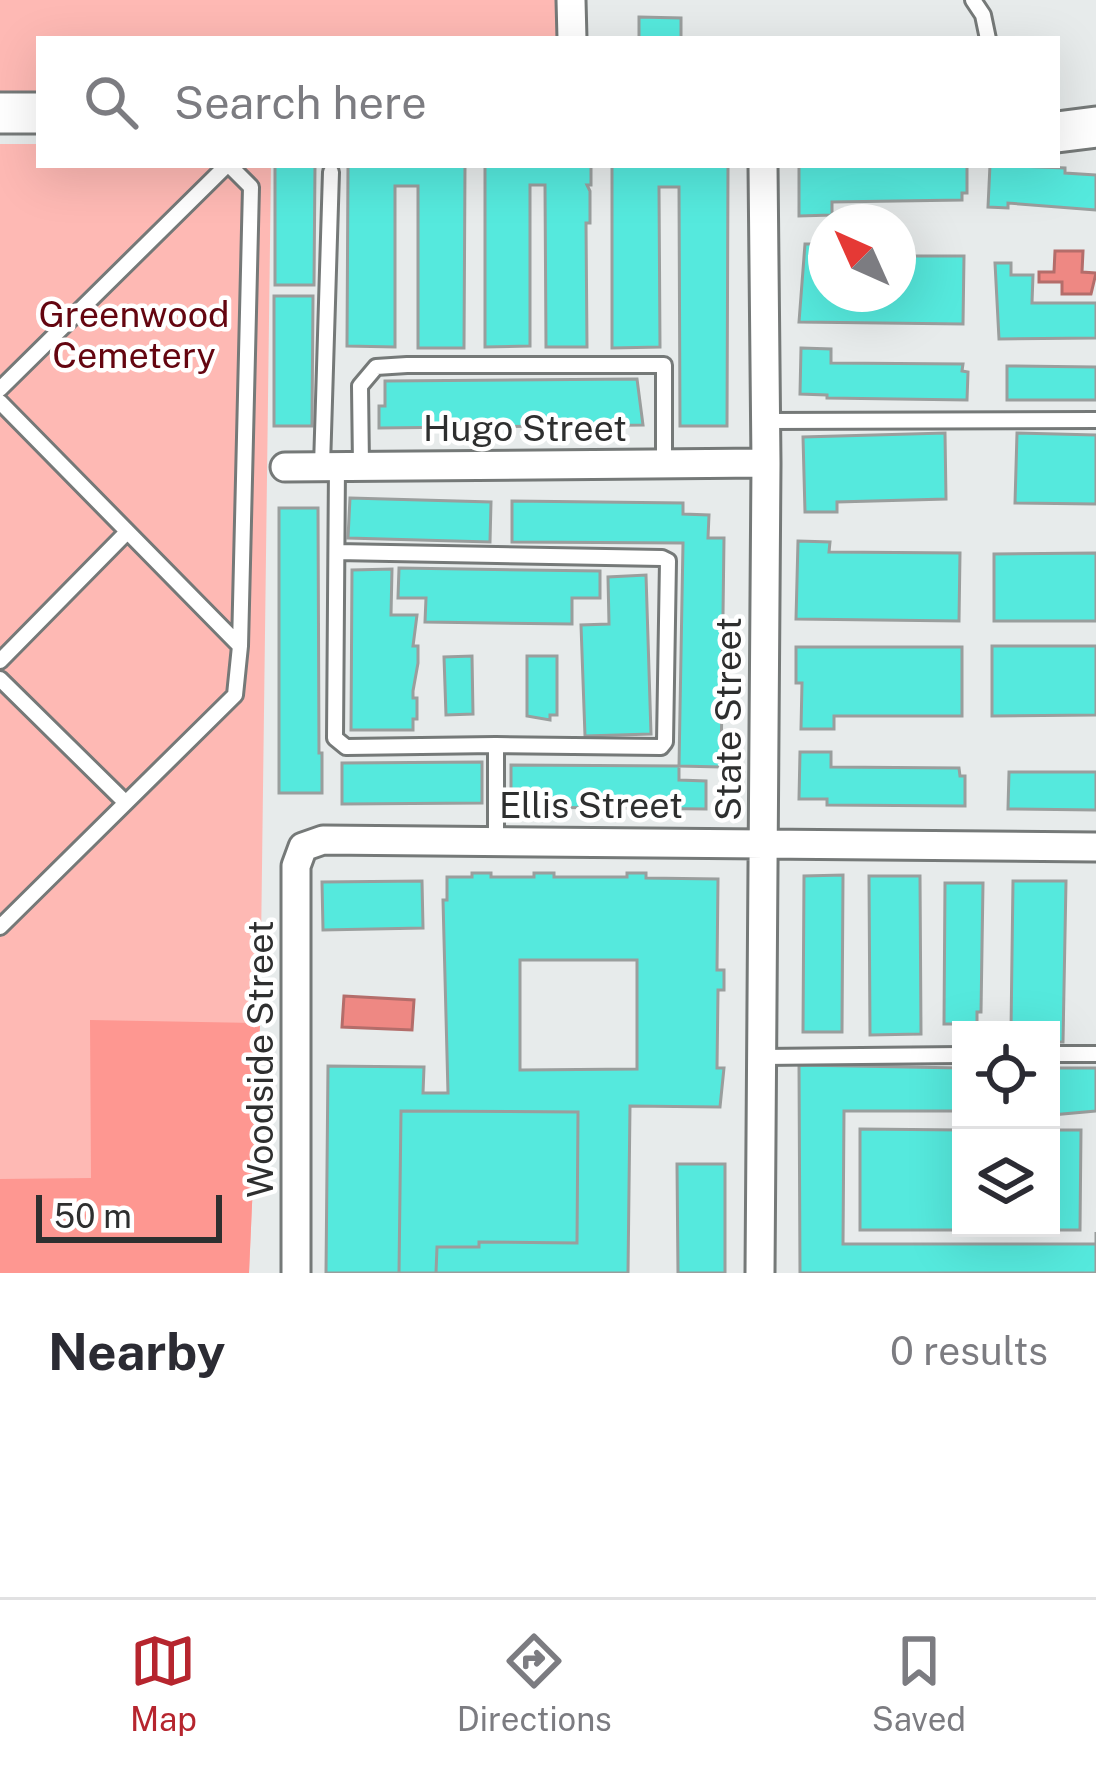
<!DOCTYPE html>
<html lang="en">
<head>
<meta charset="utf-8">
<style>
  body { margin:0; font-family:"Public Sans",sans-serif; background:#f2f2f3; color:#2b2b33 }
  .controls { position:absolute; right:36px; bottom:36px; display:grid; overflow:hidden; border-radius:0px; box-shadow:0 12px 48px #0002 }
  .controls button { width:108px; height:108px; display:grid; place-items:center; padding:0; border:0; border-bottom:3px solid #e1e1e2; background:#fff; color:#2b2b33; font:60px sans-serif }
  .compass { position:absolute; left:808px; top:204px; width:108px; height:108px; border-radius:50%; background:#fff; box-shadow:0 12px 48px #0002; rotate:315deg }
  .scale { position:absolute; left:36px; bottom:30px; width:186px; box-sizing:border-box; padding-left:12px; border:6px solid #2e2f2f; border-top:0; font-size:33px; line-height:42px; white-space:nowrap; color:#2e2f2f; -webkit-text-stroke:9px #fff; paint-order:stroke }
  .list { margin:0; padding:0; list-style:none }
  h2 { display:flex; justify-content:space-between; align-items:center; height:156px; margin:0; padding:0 48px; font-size:51px }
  h2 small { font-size:39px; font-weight:400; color:#7c7c81 }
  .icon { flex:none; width:66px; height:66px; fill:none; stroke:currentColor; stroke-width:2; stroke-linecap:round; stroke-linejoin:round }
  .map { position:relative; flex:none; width:1096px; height:1273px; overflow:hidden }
  .search { position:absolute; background:#fff; box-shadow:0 12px 48px #0002; left:36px; right:36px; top:36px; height:132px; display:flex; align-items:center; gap:30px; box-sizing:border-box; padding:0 42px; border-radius:0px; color:#7c7c81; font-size:45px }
  .sheet { height:324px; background:#fff }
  nav { display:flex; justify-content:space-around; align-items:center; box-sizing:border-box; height:168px; border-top:3px solid #e1e1e2; background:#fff; font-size:33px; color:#7c7c81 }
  nav a { display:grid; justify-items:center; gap:6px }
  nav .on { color:#b6252e }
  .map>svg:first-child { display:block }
  .green { fill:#feb9b4 }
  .forest { fill:#fe9791 }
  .water { fill:#ee8883; stroke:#b46d6a; stroke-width:3 }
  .building { fill:#55e9dd; stroke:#9a9e9d; stroke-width:3; fill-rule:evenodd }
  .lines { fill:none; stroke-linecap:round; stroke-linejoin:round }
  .lane-casing { stroke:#757978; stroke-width:20 }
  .street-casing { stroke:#757978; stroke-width:33 }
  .secondary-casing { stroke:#757978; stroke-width:45 }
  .lane { stroke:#fff; stroke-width:14 }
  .street { stroke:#fff; stroke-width:27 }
  .secondary { stroke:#fff; stroke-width:39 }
  .labels { text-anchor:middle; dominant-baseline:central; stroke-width:9; stroke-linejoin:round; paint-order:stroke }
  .park-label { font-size:36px; fill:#640510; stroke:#fff }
  .street-label { font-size:36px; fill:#2e2f2f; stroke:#fff }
</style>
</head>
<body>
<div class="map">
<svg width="1096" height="1273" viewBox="0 0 1096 1273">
  <rect width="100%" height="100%" fill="#e7ebeb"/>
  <path class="green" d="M0,0H565L566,39H39V92L0,91Z
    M0,144H39V165H271L260,1023L249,1273H0Z"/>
  <path class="forest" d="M90,1020L260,1023L249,1273H0V1179L91,1178Z"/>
  <path class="water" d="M1055,251H1083L1082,272L1096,273L1091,294H1062V282H1039V272H1054Z
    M344,996L414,1000L412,1030L342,1027Z"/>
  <path class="building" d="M639,17L681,18V39H639Z
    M275,165H315L314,285H275Z
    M348,165H465L464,348H418V186H395V347L347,346Z
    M485,165H591V185H587L590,191V223H586L587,347H546L545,185H530V346L485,347Z
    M612,165H728L727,426H680L679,187H659L660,347L612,348Z
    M799,165H967V193H962V200L832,202V215L799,216Z
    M990,165L1065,168V173L1096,175V210L1008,203V208L988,207Z
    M805,244H826V294H898V256H964L963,324L799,322Z
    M995,263H1011V275H1033L1032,303H1096V338L999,339Z
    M274,296H313L312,426H274Z
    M801,348L831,349V363L963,364L962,371L968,372L967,400L827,398V395L800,394Z
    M1007,366L1096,367V400H1007Z
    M637,379L643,425L379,428V406H385V381Z
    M945,433L946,499L837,502V512H805L803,437Z
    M1017,433L1096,435V504L1015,503Z
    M350,498L491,502L490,542L348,538Z
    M512,501L683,503V514L709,515L708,538H724L721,767L679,766L683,543L512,542Z
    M279,508H318L319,753H322V793H279Z
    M798,541L830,542L829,552L960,553L959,621L796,619Z
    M1096,553V621H994V554Z
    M399,568L600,571V598H572V624L425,622L426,598H398Z
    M392,569L391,615H417L413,646H418V663L413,691V698H417V719H413V730H351L352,570Z
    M646,575L651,734L585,736L581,625L609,624L608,577Z
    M992,646H1096V715L992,716Z
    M796,647H962V716H834V729H801L802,683H796Z
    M472,656L473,714L446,715L444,657Z
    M527,656H557V715H550V720L527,716Z
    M800,752H831V767L959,768L960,776H965V806L827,805V799H799Z
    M482,762V803L342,804V763Z
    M511,765L679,766V780L706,781V809L511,807Z
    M1009,772H1096V810L1008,809Z
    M472,873H491V877H534V873H554V877H627V873H646V878L718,879L717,970H724V990H718L717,1068H724L720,1107L630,1106L628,1273H436L437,1247H479V1242L577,1243L578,1112L401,1111L399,1273H326L328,1066L424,1067L423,1093H448L443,900H447V877H472ZM520,960H637V1069L520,1070Z
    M843,875L842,1032H803L804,876Z
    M869,876H920L921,1034L870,1035Z
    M422,881L423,928L323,930L322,882Z
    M1013,881H1066L1063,1042H1051V1030H1011Z
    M945,883H983L981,1012H977V1024H944Z
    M799,1065L961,1068V1114L956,1111H844L843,1244H1096V1232V1273H800Z
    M1051,1068H1096V1111L1051,1115Z
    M401,1111L578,1112L577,1243L479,1242V1247H437L436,1273H399Z
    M860,1129L961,1130V1228H1051V1130H1081L1080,1230H860Z
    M677,1164H725V1273H678Z"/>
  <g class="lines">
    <g class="lane-casing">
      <path id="lane" d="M973,0L983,15L988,39
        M0,389L227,165
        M0,402L240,646L251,187L229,165
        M766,421L1096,420
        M322,466L331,172
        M337,466L335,738L346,747L496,745V841
        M361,466L360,386L376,367L407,365H664V463
        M337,552L662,558L668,561L665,742L661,747L496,745
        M0,661L127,532
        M0,679L125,802
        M0,927L235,695L240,646
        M1051,1054H1096
        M762,1057L961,1055"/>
    </g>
    <g class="street-casing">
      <path id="street" d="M571,0L572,39
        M285,467L766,463
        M296,1273V866L303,847L323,840L1096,847
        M760,1273L766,463L763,165"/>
    </g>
    <g class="secondary-casing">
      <path id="secondary" d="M0,113H39
        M1057,132L1096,127"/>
    </g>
    <use href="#lane" class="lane"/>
    <use href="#street" class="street"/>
    <use href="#secondary" class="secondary"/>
  </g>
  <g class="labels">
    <g class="park-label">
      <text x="134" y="314">Greenwood<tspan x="134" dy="41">Cemetery</tspan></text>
    </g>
    <g class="street-label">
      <text x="525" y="428">Hugo Street</text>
      <text transform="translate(728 719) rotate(-90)">State Street</text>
      <text x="591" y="805">Ellis Street</text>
      <text transform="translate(260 1059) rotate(-90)">Woodside Street</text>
    </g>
  </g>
</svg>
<div class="controls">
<button><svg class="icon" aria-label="locate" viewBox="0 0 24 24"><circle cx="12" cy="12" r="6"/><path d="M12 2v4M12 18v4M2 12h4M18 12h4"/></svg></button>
<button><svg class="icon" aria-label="layers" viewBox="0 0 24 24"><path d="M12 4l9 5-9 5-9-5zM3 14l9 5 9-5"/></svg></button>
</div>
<svg class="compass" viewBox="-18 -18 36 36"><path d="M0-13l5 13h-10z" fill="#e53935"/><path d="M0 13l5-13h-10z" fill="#7c7c81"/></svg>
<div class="scale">50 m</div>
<div class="search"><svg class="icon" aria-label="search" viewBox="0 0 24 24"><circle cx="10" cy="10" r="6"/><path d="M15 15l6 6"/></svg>Search here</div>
</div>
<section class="sheet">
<h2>Nearby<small>0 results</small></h2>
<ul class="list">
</ul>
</section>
<nav>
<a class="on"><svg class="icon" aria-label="map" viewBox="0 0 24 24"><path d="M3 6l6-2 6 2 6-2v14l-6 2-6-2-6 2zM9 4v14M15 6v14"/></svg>Map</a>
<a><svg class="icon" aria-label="directions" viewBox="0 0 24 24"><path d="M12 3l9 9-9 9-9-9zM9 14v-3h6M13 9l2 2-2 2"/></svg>Directions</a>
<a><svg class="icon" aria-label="saved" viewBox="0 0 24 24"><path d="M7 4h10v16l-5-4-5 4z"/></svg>Saved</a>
</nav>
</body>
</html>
